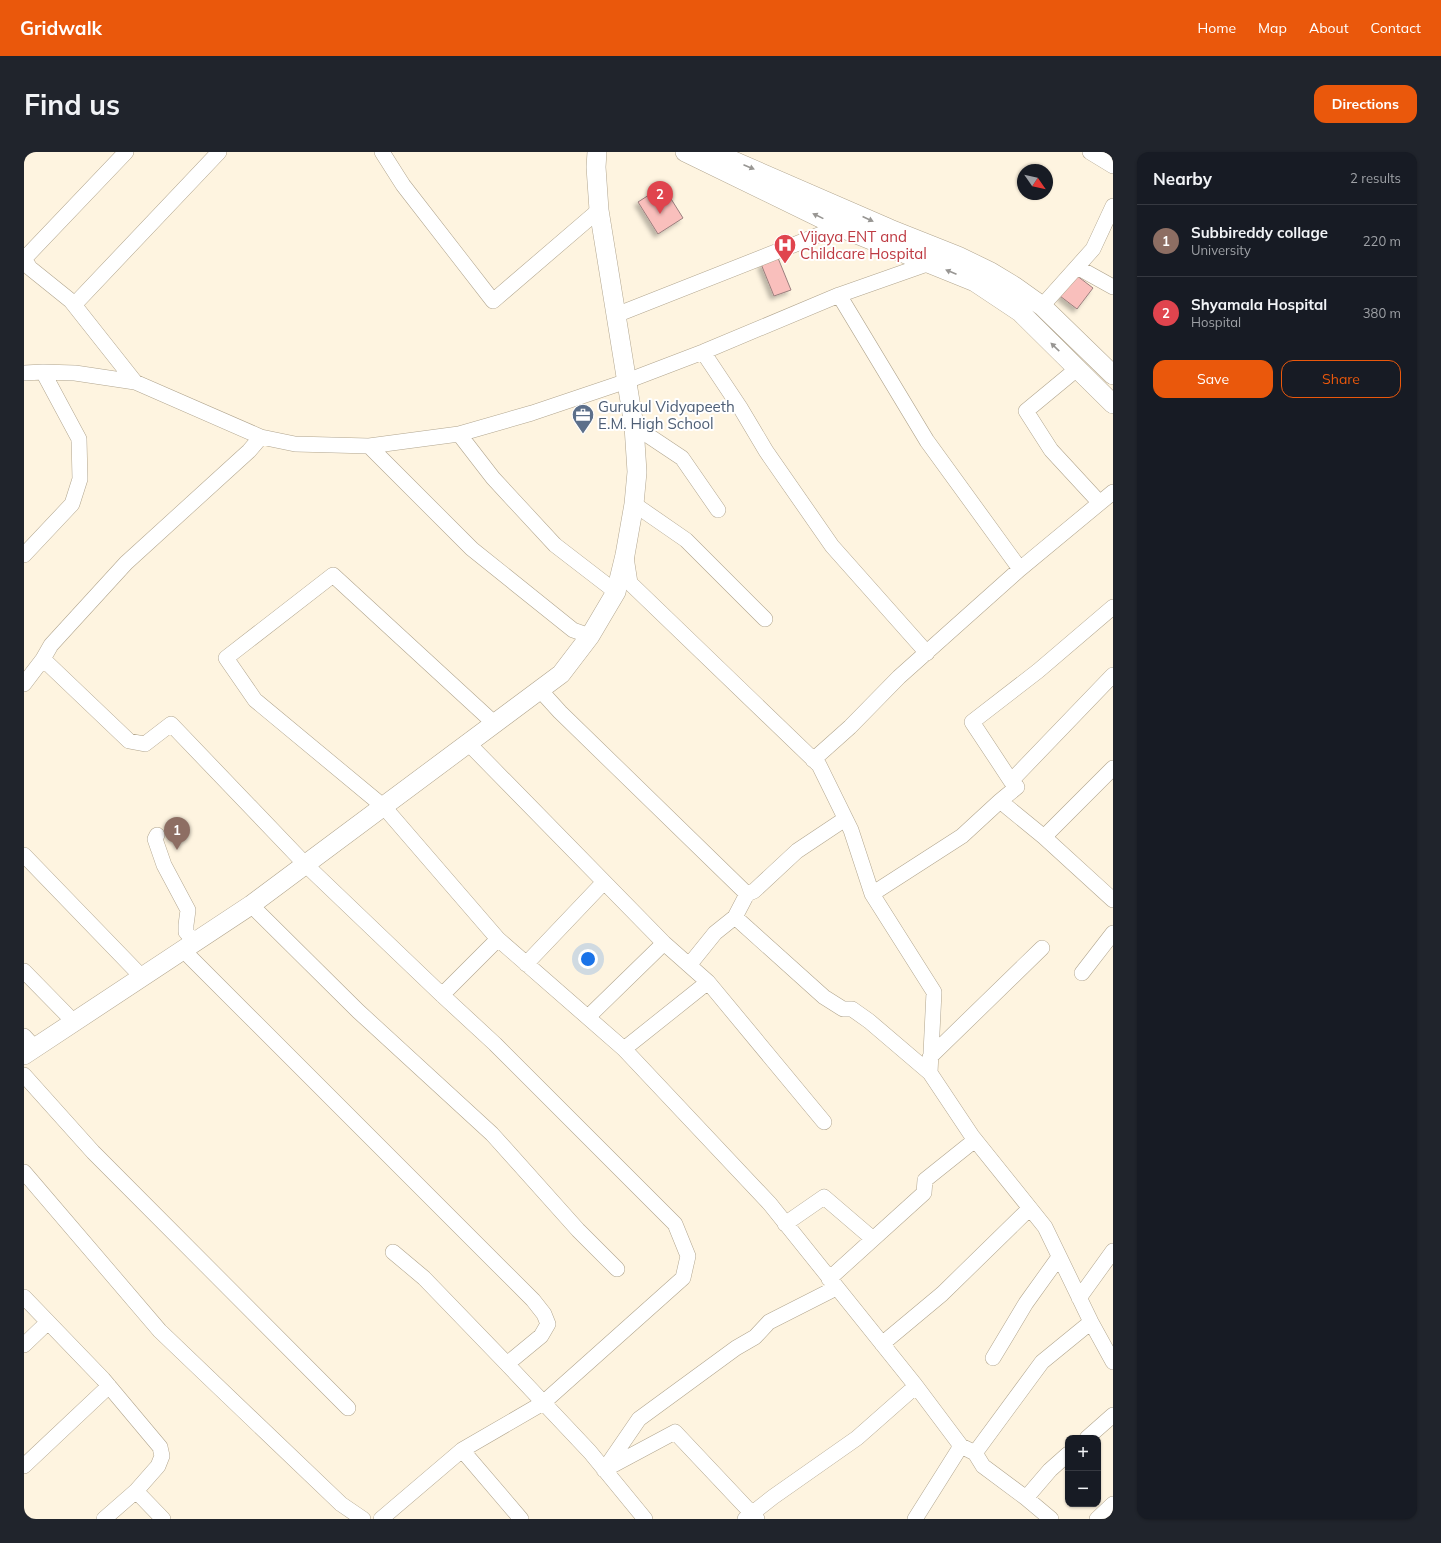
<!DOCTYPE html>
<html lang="en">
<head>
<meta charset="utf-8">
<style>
  body { margin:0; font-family:Mulish,sans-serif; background:#20242c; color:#f1f3f6 }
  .controls { position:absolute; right:12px; bottom:12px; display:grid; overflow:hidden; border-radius:8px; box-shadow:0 1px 3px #0004 }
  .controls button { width:36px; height:36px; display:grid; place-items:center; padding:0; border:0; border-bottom:1px solid #363941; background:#171b24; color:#f1f3f6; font:20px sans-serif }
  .compass { position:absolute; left:993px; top:12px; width:36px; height:36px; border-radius:50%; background:#171b24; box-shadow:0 1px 3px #0004; rotate:124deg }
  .you { position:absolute; left:564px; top:807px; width:14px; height:14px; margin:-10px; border:3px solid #fff; border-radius:50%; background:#1a73e8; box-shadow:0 0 0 6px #1a73e833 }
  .badge { display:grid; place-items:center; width:26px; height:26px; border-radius:50%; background:#ea580c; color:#fff; font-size:13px; font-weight:700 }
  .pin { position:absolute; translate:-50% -33px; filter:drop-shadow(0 1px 2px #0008) }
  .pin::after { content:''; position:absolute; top:21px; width:14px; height:12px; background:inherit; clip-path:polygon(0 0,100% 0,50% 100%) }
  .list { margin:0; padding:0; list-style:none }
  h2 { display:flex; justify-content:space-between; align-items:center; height:52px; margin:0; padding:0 16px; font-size:17px }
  h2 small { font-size:13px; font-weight:400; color:#9ea1a6 }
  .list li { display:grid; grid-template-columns:26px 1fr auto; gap:12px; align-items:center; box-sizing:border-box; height:72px; padding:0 16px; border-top:1px solid #363941 }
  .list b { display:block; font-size:15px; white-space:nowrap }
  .list p { margin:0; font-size:13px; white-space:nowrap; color:#9ea1a6 }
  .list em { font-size:13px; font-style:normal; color:#9ea1a6 }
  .actions { display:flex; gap:8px; padding:12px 16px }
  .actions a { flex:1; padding:9px 0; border:1px solid #ea580c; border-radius:12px; text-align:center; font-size:14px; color:#ea580c }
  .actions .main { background:#ea580c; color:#fff }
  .map { position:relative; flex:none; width:1089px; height:1367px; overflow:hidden; border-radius:12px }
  header { display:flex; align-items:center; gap:24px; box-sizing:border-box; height:56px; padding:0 20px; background:#ea580c; color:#fff }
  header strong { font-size:19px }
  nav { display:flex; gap:22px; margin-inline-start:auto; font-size:14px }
  .intro { display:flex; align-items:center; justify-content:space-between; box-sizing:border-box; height:96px; padding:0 24px }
  h1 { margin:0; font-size:28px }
  .button { padding:10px 18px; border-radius:12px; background:#ea580c; color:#fff; font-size:14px; font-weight:700 }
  main { display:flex; gap:24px; padding:0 24px }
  aside { flex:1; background:#171b24; border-radius:12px; box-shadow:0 1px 3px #0004 }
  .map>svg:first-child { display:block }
  .building { fill:#f9bfbc; stroke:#9b7f7e; filter:url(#shadow) }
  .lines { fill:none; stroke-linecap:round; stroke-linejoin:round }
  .minor-casing { stroke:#b1a58e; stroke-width:16 }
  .major-casing { stroke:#b1a58e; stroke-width:20 }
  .minor { stroke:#fff; stroke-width:15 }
  .major { stroke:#fff; stroke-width:19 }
  .oneway { fill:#989693 }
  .labels { text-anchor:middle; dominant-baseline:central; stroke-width:4; stroke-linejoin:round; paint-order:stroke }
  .health-label { font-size:15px; fill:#be3a42; stroke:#fff; text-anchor:start }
  .service-label { font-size:15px; fill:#4e5e75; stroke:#fff; text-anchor:start }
</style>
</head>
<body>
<header>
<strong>Gridwalk</strong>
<nav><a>Home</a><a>Map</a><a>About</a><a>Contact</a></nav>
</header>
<div class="intro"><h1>Find us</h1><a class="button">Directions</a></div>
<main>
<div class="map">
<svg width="1089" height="1367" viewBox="0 0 1089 1367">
  <defs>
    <filter id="shadow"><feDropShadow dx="-3.5" dy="3.5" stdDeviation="2" flood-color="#0004"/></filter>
  </defs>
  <rect width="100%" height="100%" fill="#fef4e0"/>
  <path class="building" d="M639,34L659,66L634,82L614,50Z
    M754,106L767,138L750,144L737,112Z
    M1052,123L1069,136L1053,157L1036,144Z"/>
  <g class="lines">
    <g class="minor-casing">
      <path id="minor" d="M358,0L379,33L469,149L575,58
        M1066,0L1089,14
        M0,107L6,116L47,149L111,230
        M0,107L102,0
        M1053,115L1089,135
        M815,143L903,289L996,417
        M50,153L195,0
        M1018,154L1069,97L1089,54
        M592,163L815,75
        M679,200L717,257L742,299L808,394L903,501
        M1054,216L1002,259L1027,298L1075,350
        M0,221L19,220L51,221L111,230L237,285L271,292L345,294L435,282L508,261L603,229L679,200L815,143L906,111L909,108
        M610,274L658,306L694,358
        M435,282L469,326L531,393L592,440
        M345,294L448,397L549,478L566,484
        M610,352L662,388L741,467
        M0,403L48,352L56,327L55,287L19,220
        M602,405L606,431L795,613L827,678L848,742L910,840L906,921L948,984L1021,1075L1067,1170L1089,1210
        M19,507L105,589L121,592L147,572L282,713L418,843L471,892L651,1072L664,1104L659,1126L519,1251L438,1298
        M0,532L19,507L27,493L102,411L225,299L237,285
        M516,538L536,560L723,742
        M471,572L309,423L202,506L231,548L360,655L474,787L600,897L746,1052L892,1234L833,1286L749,1345L721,1367
        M445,592L640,791L684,830L800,970
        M789,608L826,575L875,525L996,417L1089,340
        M1089,616L1020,685L1089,748
        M987,629L1089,523
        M133,683L131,687L140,713L164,758L162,773V780L171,790
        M1020,685L976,649L993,635L987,629L948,570L1014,519L1089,455
        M0,703L118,825
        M848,742L938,684L976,649
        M227,753L334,859L468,982L554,1078L593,1117
        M711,765L800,845L819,857H828L845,869L906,921
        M159,798L509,1148L520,1162L524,1172L517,1184L483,1212
        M502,812L580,730
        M666,812L691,781L711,765L723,742L730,739L773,699L821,667
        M0,819L50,870
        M1058,821L1089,781
        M418,843L474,787
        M564,865L640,791
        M0,884L11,896
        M600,897L684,830
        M906,905L1018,796
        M0,923L69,1000L324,1256
        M0,1020L136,1179L317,1352L339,1367
        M761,1072L800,1045L849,1087
        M369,1100L400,1126L483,1212L566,1300L621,1367
        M805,1127L900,1041L901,1028L951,988
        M0,1145L79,1227L136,1295L138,1304L134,1314L112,1339
        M1055,1146L1089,1099
        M858,1192L918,1142L1006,1056
        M0,1193L24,1170
        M969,1206L1002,1151L1035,1105
        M892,1234L937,1294L951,1301L959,1314L1002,1346L1027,1367
        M1063,1286L1089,1263
        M951,1301L1018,1210L1067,1170
        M0,1314L85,1234
        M1002,1346L1026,1318L1044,1302
        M80,1367L112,1339L139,1367
        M357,1367L438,1298L497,1367
        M733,1367L651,1280L580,1318L615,1267L712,1196L731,1185L745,1170L812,1136
        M891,1367L937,1294
        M1073,1367L1089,1352"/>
    </g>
    <g class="major-casing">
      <path id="major" d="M661,0L815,75L951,130L996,160L1089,252
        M689,0L866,77L934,104L967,120L990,134L1018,154L1089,223
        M0,903L227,753L537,522L566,484L592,440L601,403L610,352L613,320L610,274L575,58L572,15L573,0"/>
    </g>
    <use href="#minor" class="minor"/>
    <use href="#major" class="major"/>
  </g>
  <defs><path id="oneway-solid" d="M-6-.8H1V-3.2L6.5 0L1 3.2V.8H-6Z"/></defs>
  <g class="oneway">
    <use href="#oneway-solid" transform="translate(725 15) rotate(23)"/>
    <use href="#oneway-solid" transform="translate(794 64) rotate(-154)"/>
    <use href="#oneway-solid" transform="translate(844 67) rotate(25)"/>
    <use href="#oneway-solid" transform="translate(927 120) rotate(-157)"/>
    <use href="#oneway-solid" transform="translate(1031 195) rotate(-136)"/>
  </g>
  <defs>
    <g id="hospital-pin" transform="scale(1.15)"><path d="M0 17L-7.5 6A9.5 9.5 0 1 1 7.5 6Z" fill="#e0444e" stroke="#fff"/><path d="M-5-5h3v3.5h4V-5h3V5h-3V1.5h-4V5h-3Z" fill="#fff"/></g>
    <g id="office-pin" transform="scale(1.15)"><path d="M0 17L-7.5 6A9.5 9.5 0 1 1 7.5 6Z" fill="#5c6f8a" stroke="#fff"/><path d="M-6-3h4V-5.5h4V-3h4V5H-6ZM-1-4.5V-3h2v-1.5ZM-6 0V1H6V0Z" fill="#fff"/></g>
  </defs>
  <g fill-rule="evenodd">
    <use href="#hospital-pin" x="761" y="93"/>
    <use href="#office-pin" x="559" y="263"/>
  </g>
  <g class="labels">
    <g class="health-label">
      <text x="776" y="84">Vijaya ENT and<tspan x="776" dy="17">Childcare Hospital</tspan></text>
    </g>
    <g class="service-label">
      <text x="574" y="254">Gurukul Vidyapeeth<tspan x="574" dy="17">E.M. High School</tspan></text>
    </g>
  </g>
</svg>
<div class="controls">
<button>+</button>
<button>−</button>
</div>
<svg class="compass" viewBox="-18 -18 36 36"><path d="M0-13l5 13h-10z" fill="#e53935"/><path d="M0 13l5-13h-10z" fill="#9ea1a6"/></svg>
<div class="you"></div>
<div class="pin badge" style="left:153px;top:698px;background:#8d6e63">1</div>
<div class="pin badge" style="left:636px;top:62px;background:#e0444e">2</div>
</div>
<aside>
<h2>Nearby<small>2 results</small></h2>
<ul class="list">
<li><span class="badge" style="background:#8d6e63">1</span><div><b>Subbireddy collage</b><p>University</p></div><em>220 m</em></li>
<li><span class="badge" style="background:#e0444e">2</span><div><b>Shyamala Hospital</b><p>Hospital</p></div><em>380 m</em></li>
</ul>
<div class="actions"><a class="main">Save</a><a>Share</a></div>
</aside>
</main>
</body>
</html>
